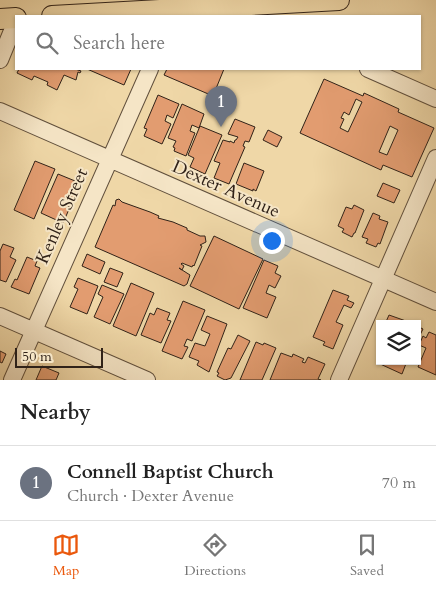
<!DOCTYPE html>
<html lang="en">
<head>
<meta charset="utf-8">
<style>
  body { margin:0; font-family:Cardo,serif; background:#f6f6f6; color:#222 }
  .controls { position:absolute; right:15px; bottom:15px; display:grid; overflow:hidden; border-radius:0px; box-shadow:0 1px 4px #0004 }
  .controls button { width:45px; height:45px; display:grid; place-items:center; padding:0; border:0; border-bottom:1px solid #e0e0e0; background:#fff; color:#222; font:25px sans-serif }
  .scale { position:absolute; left:15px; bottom:12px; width:88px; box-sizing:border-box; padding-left:5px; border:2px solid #302218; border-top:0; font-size:14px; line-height:18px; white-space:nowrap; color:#302218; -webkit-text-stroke:4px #f5e5c6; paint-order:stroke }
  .you { position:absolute; left:271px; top:240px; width:18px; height:18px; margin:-12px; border:4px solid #fff; border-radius:50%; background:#1a73e8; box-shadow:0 0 0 8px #1a73e833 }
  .badge { display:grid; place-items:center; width:32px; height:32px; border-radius:50%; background:#ea580c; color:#fff; font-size:16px; font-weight:700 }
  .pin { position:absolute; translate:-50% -41px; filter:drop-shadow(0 1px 2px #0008) }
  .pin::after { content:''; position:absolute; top:26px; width:18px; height:15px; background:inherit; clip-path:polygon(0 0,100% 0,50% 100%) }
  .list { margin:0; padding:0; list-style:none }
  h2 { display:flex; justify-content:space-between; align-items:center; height:65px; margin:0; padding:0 20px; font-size:21px }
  h2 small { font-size:16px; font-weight:400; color:#767676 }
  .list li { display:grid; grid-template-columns:32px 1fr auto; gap:15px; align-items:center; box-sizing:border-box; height:75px; padding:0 20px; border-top:1px solid #e0e0e0 }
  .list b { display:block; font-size:19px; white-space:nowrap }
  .list p { margin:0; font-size:16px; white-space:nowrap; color:#767676 }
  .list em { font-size:16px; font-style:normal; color:#767676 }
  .icon { flex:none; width:28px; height:28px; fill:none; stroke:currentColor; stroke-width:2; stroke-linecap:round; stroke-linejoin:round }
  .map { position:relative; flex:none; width:436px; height:380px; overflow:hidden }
  .search { position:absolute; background:#fff; box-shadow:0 1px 4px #0004; left:15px; right:15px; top:15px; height:55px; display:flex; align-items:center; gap:12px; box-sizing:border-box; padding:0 18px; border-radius:0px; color:#767676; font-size:19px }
  .sheet { height:140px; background:#fff }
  nav { display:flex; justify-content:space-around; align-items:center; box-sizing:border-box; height:70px; border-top:1px solid #e0e0e0; background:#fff; font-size:14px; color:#767676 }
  nav a { display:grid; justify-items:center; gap:2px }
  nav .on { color:#ea580c }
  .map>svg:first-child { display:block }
  .building { fill:#e29c70; stroke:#302218; fill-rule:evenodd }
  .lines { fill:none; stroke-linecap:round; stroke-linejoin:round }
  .minor-casing { stroke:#604f3c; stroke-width:18 }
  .major-casing { stroke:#302218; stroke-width:22 }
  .minor { stroke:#f5e5c6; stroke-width:16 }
  .major { stroke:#efd7a7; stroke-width:20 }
  .labels { text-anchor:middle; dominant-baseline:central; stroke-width:4; stroke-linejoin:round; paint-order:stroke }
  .street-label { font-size:18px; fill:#302218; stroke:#f5e5c6 }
</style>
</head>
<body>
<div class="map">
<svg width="436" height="380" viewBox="0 0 436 380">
  <rect width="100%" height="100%" fill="#efd7a7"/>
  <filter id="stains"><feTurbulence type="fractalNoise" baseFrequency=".004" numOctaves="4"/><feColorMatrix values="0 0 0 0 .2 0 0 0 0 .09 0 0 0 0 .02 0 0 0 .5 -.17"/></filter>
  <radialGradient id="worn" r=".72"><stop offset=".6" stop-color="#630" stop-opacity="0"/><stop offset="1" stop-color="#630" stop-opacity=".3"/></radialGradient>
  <path class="building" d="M19,69H75L81,71L80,73L78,72L76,80L64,75L57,90L47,85L48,82L34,76L32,80L17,73Z
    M87,69H131L124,85Z
    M167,69H224L213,96L164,75Z
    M324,79L363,96L364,93L399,109L398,112L434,128L412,177L383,165L381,170L300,133ZM356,99L362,102L348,132L340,128L344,119L341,118L344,112L349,115ZM390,126L398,130L387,155L379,152Z
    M158,95L179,104L173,118L167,115L165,121L171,124L162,144L144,136L147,129L144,128Z
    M182,104L204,114L199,128L192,125L190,131L195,133L186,156L174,151L175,148L173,147L176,141L168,138Z
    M235,119L255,127L249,142L245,141L243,146L245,147L229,184L214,178L220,163L214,161L223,140L230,142V141L234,143L235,140H236L238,137L228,134Z
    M200,126L222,135L205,174L190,167L194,158L188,155Z
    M268,130L282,137L277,147L263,140Z
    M35,161L55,169L34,219L14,210Z
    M244,163L264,171L256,191L253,189V191L236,184Z
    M58,174L80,183L74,198L69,196L65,205L70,207L63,223L41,213Z
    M383,183L400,190L394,203L377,196Z
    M119,199L122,202L150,212L159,216L158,218L173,222L187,228V230L200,236H205L206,242L200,245L202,246L194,266L193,265L192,267L182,263L181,264L184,266L182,270L179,268L190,275L187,284L184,286L95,247L113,205L115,206L116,200Z
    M354,205L364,210L355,233H354L352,237L342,232L344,229L338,226L346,207L352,209Z
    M373,213L380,216L379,219L388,222L380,244L378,243L376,247L366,243L368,239L362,237Z
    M214,236L263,259L239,309L190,286Z
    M3,244L14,248L10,257L16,260L6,282L0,280V251Z
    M87,254L105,262L100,274L82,266Z
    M27,257L37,261L35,266L40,268L29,294L11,287L15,279L17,280Z
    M264,260L278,266L275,273L281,276L275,288L269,285L266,293L276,297L267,318L243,308Z
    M110,268L123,273L117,287L104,282Z
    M78,278L98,286L87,314L70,307L78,289L74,287Z
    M131,283L154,293L136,336L113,326Z
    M102,285L124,294L110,324L94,317L103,297L98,294Z
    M333,290L349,296L347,300L354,303L351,308L344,305L336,322L343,325L333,349L323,345L325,342L313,337Z
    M183,301L205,310L192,341L187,339L184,346L188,347L182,359L162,351Z
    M157,308L170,313L167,320L171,321L161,343L141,335L150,313L154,315Z
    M389,315L406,321L405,324H385Z
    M207,316L227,324L209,372L197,365L199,361L189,357L195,343L205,346L210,334L201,330Z
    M417,326L423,329L417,341Z
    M429,332L436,335V375L418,367L426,348L419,345L423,336L426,338Z
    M238,335L250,341L231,378L225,380L217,376L219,373L217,372L228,348L231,349Z
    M256,342L263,345L264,343L276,348L262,380H240Z
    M0,351L6,354L2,363L0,362Z
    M281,353L292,357L293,354L304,359L302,362L305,363L308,357L325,364L318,379L321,380H270Z
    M380,360V361H407L402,374L378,363Z
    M42,366L59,373L56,380H36Z"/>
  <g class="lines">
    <g class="minor-casing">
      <path id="minor" d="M0,60L16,21
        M368,69L436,99
        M0,111L436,302
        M0,316L147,380
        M12,380L150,69
        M339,380L436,158"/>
    </g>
    <g class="major-casing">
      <path id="major" d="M52,16L339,0
        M0,19L16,18"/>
    </g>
    <use href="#minor" class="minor"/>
    <use href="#major" class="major"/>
  </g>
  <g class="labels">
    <g class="street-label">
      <text transform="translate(226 189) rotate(24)">Dexter Avenue</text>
      <text transform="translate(62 216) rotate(-66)">Kenley Street</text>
    </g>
  </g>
  <rect width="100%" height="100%" filter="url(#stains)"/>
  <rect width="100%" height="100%" fill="url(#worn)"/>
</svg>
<div class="controls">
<button><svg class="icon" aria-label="layers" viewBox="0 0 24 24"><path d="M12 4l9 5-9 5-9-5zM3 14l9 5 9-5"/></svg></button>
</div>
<div class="scale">50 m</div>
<div class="you"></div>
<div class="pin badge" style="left:221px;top:127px;background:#6b7280">1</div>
<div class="search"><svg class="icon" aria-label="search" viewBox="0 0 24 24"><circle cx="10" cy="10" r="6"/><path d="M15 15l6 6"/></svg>Search here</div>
</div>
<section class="sheet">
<h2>Nearby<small></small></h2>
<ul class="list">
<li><span class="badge" style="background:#6b7280">1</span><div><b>Connell Baptist Church</b><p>Church · Dexter Avenue</p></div><em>70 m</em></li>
</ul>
</section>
<nav>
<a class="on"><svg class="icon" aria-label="map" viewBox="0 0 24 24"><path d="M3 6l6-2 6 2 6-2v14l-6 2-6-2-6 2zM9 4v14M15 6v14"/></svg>Map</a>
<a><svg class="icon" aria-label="directions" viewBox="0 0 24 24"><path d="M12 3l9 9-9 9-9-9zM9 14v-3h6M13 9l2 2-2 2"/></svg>Directions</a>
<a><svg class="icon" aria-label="saved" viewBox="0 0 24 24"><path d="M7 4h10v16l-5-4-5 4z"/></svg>Saved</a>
</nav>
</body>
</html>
